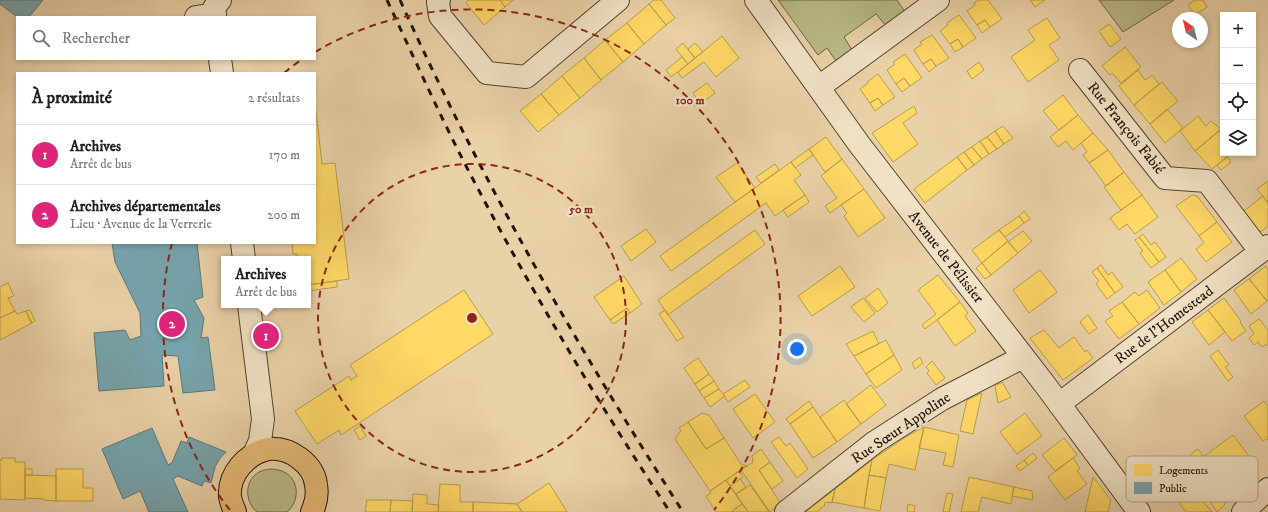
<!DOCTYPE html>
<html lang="fr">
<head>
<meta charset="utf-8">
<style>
  body { margin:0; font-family:"IM FELL DW Pica",serif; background:#f6f6f6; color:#222 }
  .controls { position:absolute; right:12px; top:12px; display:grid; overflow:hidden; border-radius:0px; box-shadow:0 2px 6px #0003 }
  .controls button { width:36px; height:36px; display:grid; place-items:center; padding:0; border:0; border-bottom:1px solid #e0e0e0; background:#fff; color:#222; font:20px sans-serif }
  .compass { position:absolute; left:1172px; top:12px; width:36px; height:36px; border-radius:50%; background:#fff; box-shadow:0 2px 6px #0003; rotate:326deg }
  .you { position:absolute; left:797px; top:349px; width:14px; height:14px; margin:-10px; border:3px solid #fff; border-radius:50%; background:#1a73e8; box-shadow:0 0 0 6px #1a73e833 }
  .badge { display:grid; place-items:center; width:26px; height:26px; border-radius:50%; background:#db2777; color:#fff; font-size:13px; font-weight:700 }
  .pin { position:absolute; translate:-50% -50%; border:2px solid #fff; box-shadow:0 1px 4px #0006 }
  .popup { position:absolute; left:221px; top:256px; width:90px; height:52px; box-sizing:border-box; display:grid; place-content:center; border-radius:0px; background:#fff; filter:drop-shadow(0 1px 3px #0005); font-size:13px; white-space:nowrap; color:#767676 }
  .popup b { font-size:15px; color:#222 }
  .popup::after { content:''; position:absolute; left:50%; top:100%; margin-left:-8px; border:8px solid transparent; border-top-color:#fff }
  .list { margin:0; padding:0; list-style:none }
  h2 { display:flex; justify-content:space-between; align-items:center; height:52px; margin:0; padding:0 16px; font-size:17px }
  h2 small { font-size:13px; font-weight:400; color:#767676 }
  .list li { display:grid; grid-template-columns:26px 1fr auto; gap:12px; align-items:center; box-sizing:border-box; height:60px; padding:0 16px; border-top:1px solid #e0e0e0 }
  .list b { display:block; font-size:15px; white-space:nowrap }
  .list p { margin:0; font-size:13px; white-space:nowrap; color:#767676 }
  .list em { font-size:13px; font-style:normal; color:#767676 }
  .icon { flex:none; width:22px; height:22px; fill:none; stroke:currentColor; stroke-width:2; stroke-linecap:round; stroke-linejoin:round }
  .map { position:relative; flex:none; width:1268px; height:512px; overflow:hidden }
  .search { position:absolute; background:#fff; box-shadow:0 2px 6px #0003; left:16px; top:16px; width:300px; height:44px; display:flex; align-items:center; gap:10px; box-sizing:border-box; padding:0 14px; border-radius:0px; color:#767676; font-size:15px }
  .panel { position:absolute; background:#fff; box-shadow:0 2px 6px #0003; left:16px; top:72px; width:300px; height:172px; border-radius:0px }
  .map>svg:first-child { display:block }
  .green { fill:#b9bb86; stroke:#6d6746 }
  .homes { fill:#ffd966; stroke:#bc9e4a }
  .public { fill:#76a5af; stroke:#5c797d }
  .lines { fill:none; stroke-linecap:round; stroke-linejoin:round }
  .minor-casing { stroke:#53432f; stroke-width:24 }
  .major-casing { stroke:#211307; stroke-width:24 }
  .minor { stroke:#f1e2c6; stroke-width:22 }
  .major { stroke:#e5b974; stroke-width:22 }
  .rail { stroke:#211307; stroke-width:3; stroke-dasharray:7 7; stroke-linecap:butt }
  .ring { fill:none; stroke:#8f2418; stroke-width:2; stroke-dasharray:7 5 }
  .labels { text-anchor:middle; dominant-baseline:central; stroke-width:4; stroke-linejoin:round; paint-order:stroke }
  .street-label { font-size:15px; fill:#211307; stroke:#f1e2c6 }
  .key { fill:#f1e2c6; stroke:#b3a48d; stroke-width:1 }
  .key-label { font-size:11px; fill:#211307 }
  .centre { fill:#8f2418; stroke:#f1e2c6; stroke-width:2 }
  .ring-label { font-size:12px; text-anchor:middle; font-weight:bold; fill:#8f2418; stroke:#f1e2c6; stroke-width:4; stroke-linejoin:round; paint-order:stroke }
</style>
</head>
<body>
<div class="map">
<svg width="1268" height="512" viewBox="0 0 1268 512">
  <rect width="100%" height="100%" fill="#ead2a8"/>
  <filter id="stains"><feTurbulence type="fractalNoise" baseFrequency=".005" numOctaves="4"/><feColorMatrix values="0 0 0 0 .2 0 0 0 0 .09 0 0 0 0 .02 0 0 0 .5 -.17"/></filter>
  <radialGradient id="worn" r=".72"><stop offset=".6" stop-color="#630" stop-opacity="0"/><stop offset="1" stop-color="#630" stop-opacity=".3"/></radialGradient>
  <path class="green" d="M778,0H897L905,12L886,26L876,14L844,37L852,50L836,61L827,48L818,55Z
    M1099,0H1174L1123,32Z
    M270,469C275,469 281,470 286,473C300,482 299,502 287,512H257C246,503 244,485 255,475C259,471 264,470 270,469Z"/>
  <path class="homes" d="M469,0H500L505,7L484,25L466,3Z
    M500,0H513L505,7Z
    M654,0H661L675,18L666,25L649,4Z
    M979,0H988L1002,19L990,27L985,20L977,25L967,11L975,5L974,3Z
    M1030,0H1045L1035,7Z
    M1195,0H1203L1207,7L1195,15L1188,5Z
    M649,4L666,25L644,44L627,23Z
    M959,15L976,38L963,47L958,39L950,44L940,31L948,25L947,23Z
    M1047,18L1060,38L1049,45L1059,60L1028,82L1011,57L1035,40L1028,30Z
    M985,20L990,27L982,33L977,25Z
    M627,23L644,44L623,62L605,40Z
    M1109,24L1121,39L1110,47L1099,31Z
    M932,35L949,58L936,66L931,59L923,64L914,50L922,44L920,42Z
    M722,36L739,58L716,77L704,62L682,78L678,72Z
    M958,39L963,47L955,52L950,44Z
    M605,40L623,62L601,80L584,58Z
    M683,43L695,58L688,64L676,49Z
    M695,43L703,52L695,58L688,49Z
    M1125,47L1141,67L1121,83L1112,73L1110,75L1102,66Z
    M905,54L922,78L910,86L904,78L896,84L887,70L895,64L893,62Z
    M682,57L688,64L671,77L666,70Z
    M584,58L601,80L580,98L562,76Z
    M931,59L936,66L929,72L923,64Z
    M979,62L984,70L972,79L967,71Z
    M1138,70L1145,80L1152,75L1159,84L1134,105L1119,86Z
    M878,74L895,97L883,105L878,98L870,103L860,89L868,83L867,82Z
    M562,76L580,98L559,115L541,94Z
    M904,78L910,86L902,92L896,84Z
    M1162,82L1178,101L1150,124L1134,105Z
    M707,83L715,93L701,104L693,93Z
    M541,94L559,115L538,132L520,111Z
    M1063,95L1078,115L1059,130L1043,111Z
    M878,98L883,105L875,111L870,103Z
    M315,104L322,164L335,163L349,279L308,285V259H298L297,254H293L292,243H315Z
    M914,106L917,113L903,123L918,144L893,162L872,133Z
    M1167,109L1183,128L1165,143L1150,124Z
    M1078,115L1093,133L1073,150L1066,141L1058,147L1050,137Z
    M1198,116L1206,126L1211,121L1221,129L1195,151L1180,131Z
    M1003,126L1013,138L1004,144L995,131Z
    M995,131L1004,144L997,149L987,137Z
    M1219,131L1223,132V153H1232L1212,169L1195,151Z
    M1093,133L1108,150L1089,163L1083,155L1087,152L1081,143Z
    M826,137L842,159L825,172L809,149Z
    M987,137L997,149L989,154L980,141Z
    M980,141L989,154L982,159L972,147Z
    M972,147L982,159L974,165L964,152Z
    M809,149L813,155L795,168L791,162Z
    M1108,150L1124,172L1106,186L1089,163Z
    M964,152L974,165L967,170L957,157Z
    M957,157L967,170L925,203L914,189Z
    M1227,157L1231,162L1221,170L1217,165Z
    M842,159L864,189L830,213L825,206L837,198L821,176Z
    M791,162L801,175L794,180L805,195L775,216L766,203L671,271L660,256Z
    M737,163L755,188L735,202L716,177Z
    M775,164L779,170L761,183L756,177Z
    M1124,172L1142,195L1121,210L1104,187Z
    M1268,181V203L1257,189Z
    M864,189L885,218L858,237L844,216L847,213L841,205Z
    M805,195L809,202L788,217L783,210Z
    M1142,195L1158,217L1135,234L1127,224L1119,230L1110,218Z
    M1192,195L1197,196L1217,222L1199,236L1176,206Z
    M1263,196L1268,203V226L1260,232L1244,211Z
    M1024,211L1030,219L1024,223L1019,216Z
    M1019,216L1024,223L1005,237L999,230Z
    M1217,222L1232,242L1206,262L1196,249L1204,243L1199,236Z
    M646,229L656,242L631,261L621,246Z
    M755,230L765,244L668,315L658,300Z
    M999,230L1008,241L982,263L972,250Z
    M1023,231L1032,241L1018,253L1008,242Z
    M1143,234L1151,245L1155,242L1166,257L1159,262L1139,237Z
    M1139,237L1159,262L1151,268L1140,253L1143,251L1135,240Z
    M1008,241L1018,253L991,275L982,263Z
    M1181,258L1197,279L1181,292L1165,270Z
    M982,263L991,275L985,279L976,268Z
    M1101,265L1108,275L1112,272L1123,287L1115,293L1097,268Z
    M840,266L855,287L812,316L798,296Z
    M1266,266L1268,270V300L1267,301L1249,279Z
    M1097,268L1115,293L1107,299L1096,284L1099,281L1092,272Z
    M1040,270L1057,292L1029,313L1013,290Z
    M1165,270L1181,292L1164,305L1148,282Z
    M938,275L960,302L925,329L922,325L936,314L918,290Z
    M624,276L642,304L630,313L627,308L610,320L594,297Z
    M1249,279L1267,301L1251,314L1234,290Z
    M337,281V287L308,291V285Z
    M8,283L14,296L8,298L15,311L0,318V287Z
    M878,288L888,303L877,312L865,298Z
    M464,290L493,334L341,435L339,430L317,444L295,411L349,376L351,380L357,376L350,365Z
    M1147,290L1160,308L1139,324L1122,302L1135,292L1139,296Z
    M863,298L875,313L864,322L851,307Z
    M1224,298L1241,321L1240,322L1246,331L1232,341L1208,310Z
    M960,302L968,313L965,316L976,331L955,346L937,320Z
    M1122,302L1139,324L1119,339L1105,321L1113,316L1109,311Z
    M627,308L630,313L613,324L610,320Z
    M30,310L35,321L31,323L26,311Z
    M665,310L684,337L677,341L659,314Z
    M1208,310L1225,332L1209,345L1192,322Z
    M15,311L17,314L26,311L32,323L0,340V318Z
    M1088,315L1097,328L1089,334L1080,322Z
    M1259,319L1268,330V346L1266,344L1262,347L1258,342L1254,345L1249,338L1254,334L1249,326Z
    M1044,330L1059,348L1074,337L1085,352L1087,350L1093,358L1063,380L1030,338Z
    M873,331L879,344L854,356L846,344Z
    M886,340L894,355L866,374L854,356Z
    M1218,350L1229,365L1225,367L1233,377L1228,381L1210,356Z
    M894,355L902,370L876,388L866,374Z
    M920,357L923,363L915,369L912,363Z
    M698,358L709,374L695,384L684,368Z
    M932,361L945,378L936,385L927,373L929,371L926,367Z
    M709,374L714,381L699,391L695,384Z
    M745,380L750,387L728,402L723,394Z
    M714,381L719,389L704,398L699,391Z
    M1002,382L1011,397L998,403L995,386Z
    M871,385L886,405L861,424L846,404Z
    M719,389L725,396L710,407L704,398Z
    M982,393L973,434L960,431L967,400Z
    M755,394L775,422L753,438L733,409Z
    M844,400L861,424L837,442L820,417Z
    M809,401L813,407L790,424L786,419Z
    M1264,401L1268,406V438L1263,441L1244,416Z
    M813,407L837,442L813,458L790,424Z
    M702,413L709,415L724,438L706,449L688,422Z
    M1025,413L1042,436L1017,454L1000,432Z
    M688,422L706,449L724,438L741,464L747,466L710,491L675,439L681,431L679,428Z
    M360,426L366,436L360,440L354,430Z
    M924,427L959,435L953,467L943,465L946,453L919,448Z
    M924,427L915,470L889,464L886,478L869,475L872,460L904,438Z
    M1233,435L1251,459L1222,481L1224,483L1215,490L1195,463Z
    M779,437L786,446L790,443L808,469L797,478L771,442Z
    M1064,438L1077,455L1055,471L1042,455Z
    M761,449L770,462L759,470L781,504L770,512L741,470L753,462L752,456Z
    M1198,449L1204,457L1195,463L1189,456Z
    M1033,453L1037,458L1028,465L1024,460Z
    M2,458H15V462H25V500L0,499V460H2Z
    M1073,458L1080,468L1077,471L1087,484L1065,500L1048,477Z
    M872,460L869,475L864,508L832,502L835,489Z
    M1024,460L1028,465L1020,471L1016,466Z
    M770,462L783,481L772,489L759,470Z
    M1239,468V472L1224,483L1222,481Z
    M25,469H32V475H25Z
    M56,469H83V488H93V501H56Z
    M739,471L743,477L730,486L726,480Z
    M25,475L56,476V501L44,500V499L25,498Z
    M869,475L886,478L880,511L864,508Z
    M969,477L1014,487L1011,504L982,497L978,512H961Z
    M1093,477L1111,500L1108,512H1085Z
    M740,479L746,487L736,494L730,486Z
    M726,480L742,504L731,512H716L706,496L711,493L710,491Z
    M549,483L567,512H522L517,504Z
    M440,484L460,485V502H473V512H438Z
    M750,485L769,512H748L736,494Z
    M1014,487L1032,491L1033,500L1012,496Z
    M835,489L832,503L826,502L824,504L825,505L817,512H805Z
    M1194,491L1212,512H1186L1179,503Z
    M1216,491L1225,504L1217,512L1207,497Z
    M947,493L953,494L949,512H943Z
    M413,494L427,495V504L439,505L438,512H412Z
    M367,500H391L390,512H365Z
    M391,500L413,501L412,512H390Z
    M473,502L517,504L522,512H473Z
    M742,504L748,512H731Z
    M908,504L915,506L914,512H907Z"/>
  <path class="public" d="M0,0H43L29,17H17L0,4Z
    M112,243H197L203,297L194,300L204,318L201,338L208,337L215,390L183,393L178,356L162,355L164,386L99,391L94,333L125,330L130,340L141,336L140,313L115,262Z
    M152,428L168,465L172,463L181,441L187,443L189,437L226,452L220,458L215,467L211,483L204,481L202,486L178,476L173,479L188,512H149L140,491L123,499L102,449Z"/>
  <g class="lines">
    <g class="minor-casing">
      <path id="minor" d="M439,0L438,2L440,16L487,73L526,77L618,0
        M756,0L859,144L1046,386L1139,512
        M196,17L215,14
        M215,17L214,8L220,0
        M220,59L222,73
        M1080,70L1165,178L1207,181L1260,251
        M819,87L938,0
        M242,243L244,259
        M249,305L263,419L260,441L254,454
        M1059,404L1268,246
        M786,512L875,442L942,399L1023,357
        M1243,512L1268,489"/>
    </g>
    <g class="major-casing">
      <path id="major" d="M235,512C233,507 231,502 230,497C228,474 247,453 269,449C290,447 314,464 316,485C318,495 316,503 312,512"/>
    </g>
    <use href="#minor" class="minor"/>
    <use href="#major" class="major"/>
    <path class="rail" d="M387,0C416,62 444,125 476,185C535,297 600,406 670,512
      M400,0C480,178 578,348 683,512"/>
  </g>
  <g class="ring">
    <circle cx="472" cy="318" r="154"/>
    <path d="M230 510A309 309 0 0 1 172 243M284 73A309 309 0 0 1 301 60M315 52A309 309 0 0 1 714 510"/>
  </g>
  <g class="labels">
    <g class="street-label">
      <text transform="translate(1126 128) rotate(51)">Rue François Fabié</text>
      <text transform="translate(946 257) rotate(52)">Avenue de Pélissier</text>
      <text transform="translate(1164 325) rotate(-37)">Rue de l'Homestead</text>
      <text transform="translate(901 428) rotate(-34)">Rue Sœur Appoline</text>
    </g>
  </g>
  <rect x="1126" y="456" width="132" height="46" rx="6" class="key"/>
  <rect x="1134" y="464" width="18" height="12" fill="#ffd966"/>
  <rect x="1134" y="482" width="18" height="12" fill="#76a5af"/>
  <g class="key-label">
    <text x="1159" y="474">Logements</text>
    <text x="1159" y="492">Public</text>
  </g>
  <circle cx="472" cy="318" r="6" class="centre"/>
  <g class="ring-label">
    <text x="690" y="104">100 m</text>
    <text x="581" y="213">50 m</text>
  </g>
  <rect width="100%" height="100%" filter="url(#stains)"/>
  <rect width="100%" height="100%" fill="url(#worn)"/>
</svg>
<div class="controls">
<button>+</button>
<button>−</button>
<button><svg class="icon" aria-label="locate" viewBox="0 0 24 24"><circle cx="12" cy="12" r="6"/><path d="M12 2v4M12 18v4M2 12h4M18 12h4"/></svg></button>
<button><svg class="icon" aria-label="layers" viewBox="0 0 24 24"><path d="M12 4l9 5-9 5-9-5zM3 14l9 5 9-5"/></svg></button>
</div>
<svg class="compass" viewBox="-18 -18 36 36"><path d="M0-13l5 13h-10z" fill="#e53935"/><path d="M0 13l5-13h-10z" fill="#767676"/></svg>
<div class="you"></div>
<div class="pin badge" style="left:266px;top:336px">1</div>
<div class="popup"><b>Archives</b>Arrêt de bus</div>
<div class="pin badge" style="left:172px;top:324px">2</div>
<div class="search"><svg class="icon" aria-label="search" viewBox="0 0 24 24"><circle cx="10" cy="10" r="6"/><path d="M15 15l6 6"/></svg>Rechercher</div>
<section class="panel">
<h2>À proximité<small>2 résultats</small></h2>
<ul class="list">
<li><span class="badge">1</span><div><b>Archives</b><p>Arrêt de bus</p></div><em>170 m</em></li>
<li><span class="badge">2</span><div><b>Archives départementales</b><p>Lieu · Avenue de la Verrerie</p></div><em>200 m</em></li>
</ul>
</section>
</div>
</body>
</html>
